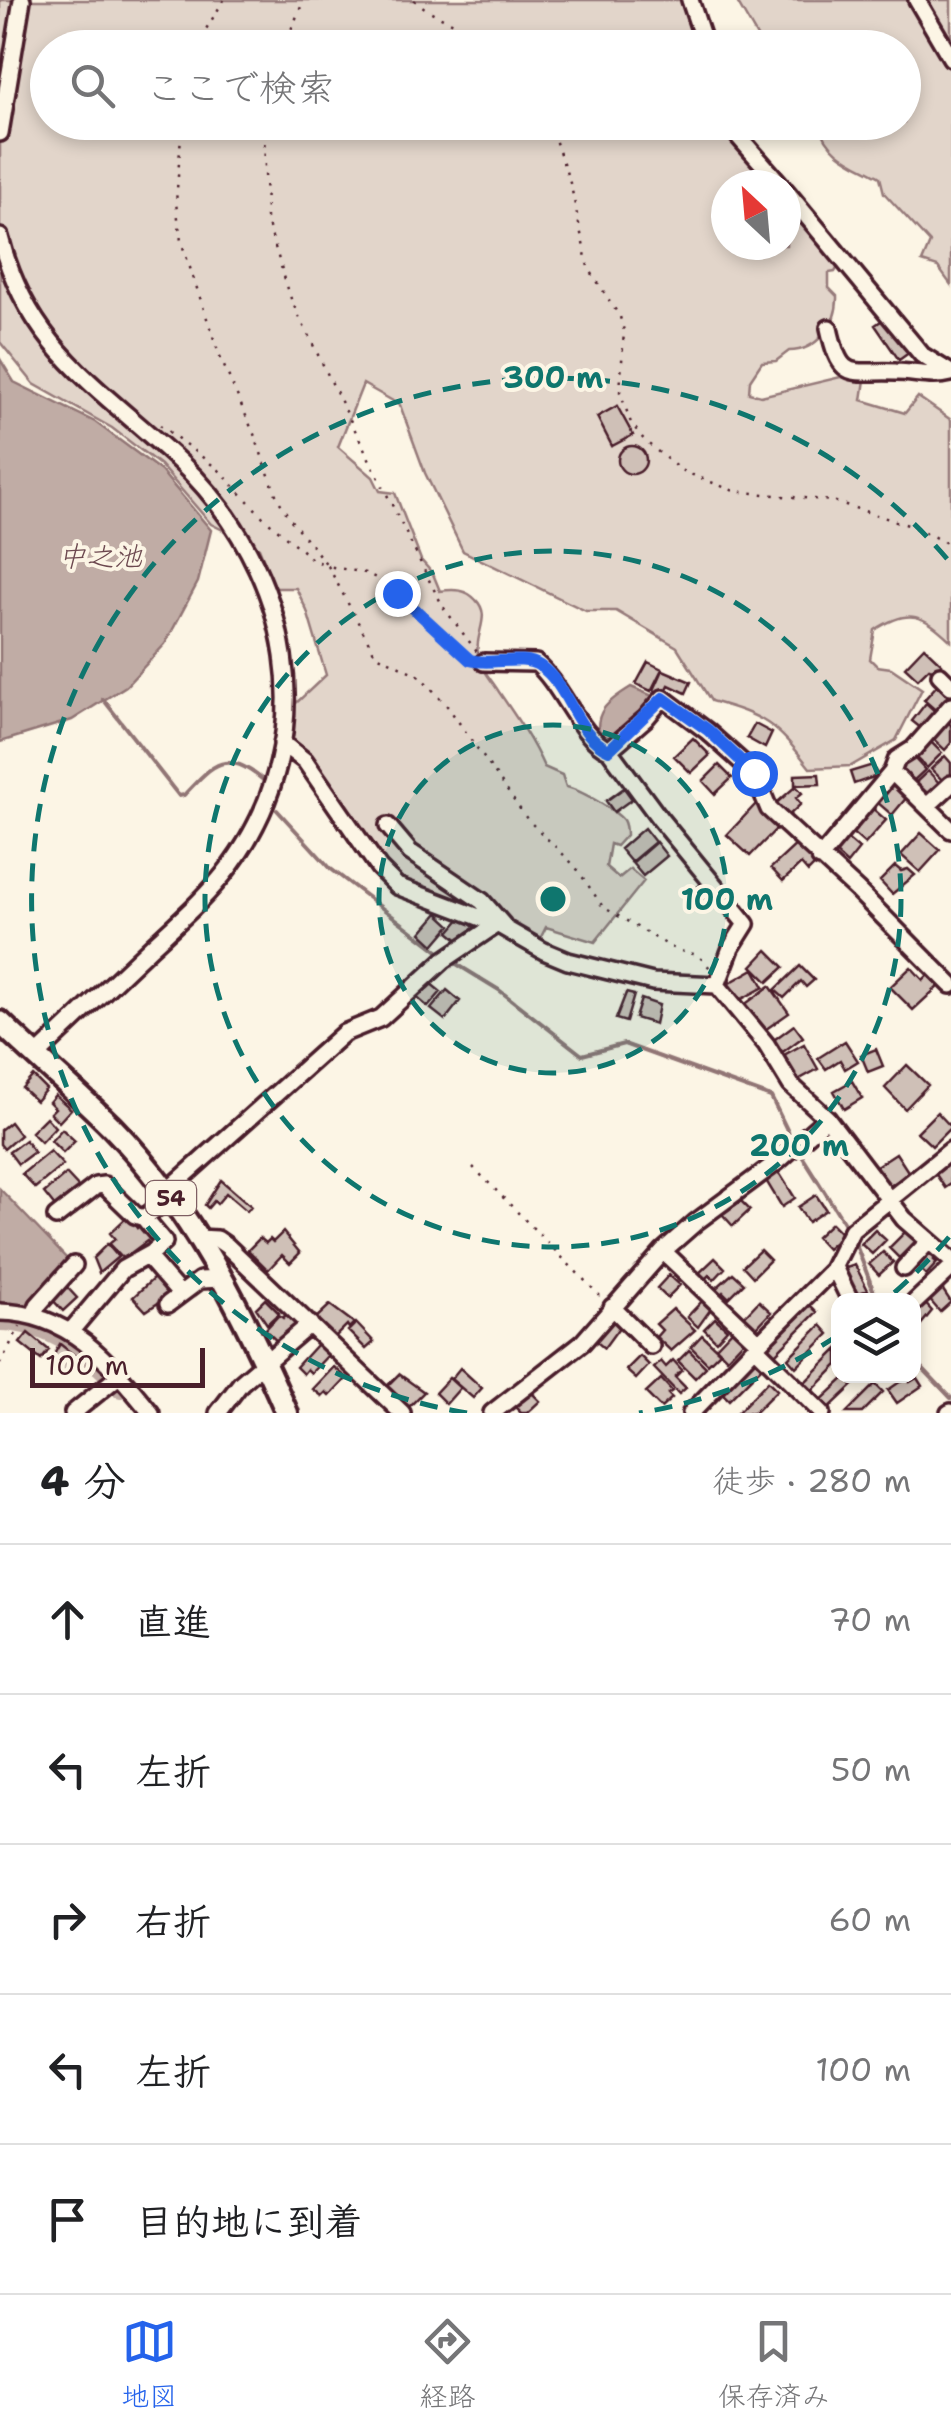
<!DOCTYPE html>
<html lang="ja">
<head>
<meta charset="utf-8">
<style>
  body { margin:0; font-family:"Shantell Sans","Klee One",sans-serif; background:#f2f2f2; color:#202124 }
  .controls { position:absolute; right:30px; bottom:30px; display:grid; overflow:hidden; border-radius:20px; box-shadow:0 5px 15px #0003 }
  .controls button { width:90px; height:90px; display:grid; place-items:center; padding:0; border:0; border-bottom:2px solid #e0e0e0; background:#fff; color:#202124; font:50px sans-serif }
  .compass { position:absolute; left:711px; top:170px; width:90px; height:90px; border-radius:50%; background:#fff; box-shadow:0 5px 15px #0003; rotate:334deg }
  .scale { position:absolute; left:30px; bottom:25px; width:175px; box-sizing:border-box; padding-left:10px; border:5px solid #4a1f2b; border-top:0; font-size:28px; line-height:35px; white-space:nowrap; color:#4a1f2b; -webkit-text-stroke:8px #fcf5e5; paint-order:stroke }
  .stop { position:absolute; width:30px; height:30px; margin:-22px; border:8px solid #2563eb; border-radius:50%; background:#fff }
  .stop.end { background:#2563eb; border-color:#fff; box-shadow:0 2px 10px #0008 }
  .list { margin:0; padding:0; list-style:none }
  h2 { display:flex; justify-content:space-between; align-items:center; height:130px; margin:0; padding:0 40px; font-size:42px }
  h2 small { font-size:32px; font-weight:400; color:#757577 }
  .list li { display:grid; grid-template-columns:65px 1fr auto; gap:30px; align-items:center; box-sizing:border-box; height:150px; padding:0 40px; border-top:2px solid #e0e0e0 }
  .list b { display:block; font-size:38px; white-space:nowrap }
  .list em { font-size:32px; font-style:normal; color:#757577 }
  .icon { flex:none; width:55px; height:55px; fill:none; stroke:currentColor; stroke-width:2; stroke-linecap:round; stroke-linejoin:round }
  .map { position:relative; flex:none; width:951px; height:1413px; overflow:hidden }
  .search { position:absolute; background:#fff; box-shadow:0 5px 15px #0003; left:30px; right:30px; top:30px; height:110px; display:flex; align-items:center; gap:25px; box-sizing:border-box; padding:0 35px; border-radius:55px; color:#757577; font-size:38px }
  .sheet { height:880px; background:#fff }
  nav { display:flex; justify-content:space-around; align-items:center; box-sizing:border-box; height:140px; border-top:2px solid #e0e0e0; background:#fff; font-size:28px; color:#757577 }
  nav a { display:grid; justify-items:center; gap:5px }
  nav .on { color:#2563eb }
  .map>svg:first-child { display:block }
  .green { fill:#e2d5ca; stroke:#967a7a; stroke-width:2.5 }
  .water { fill:#c0aca5; stroke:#917474; stroke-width:2.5 }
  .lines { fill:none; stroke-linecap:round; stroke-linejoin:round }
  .stream { stroke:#917474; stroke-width:4 }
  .river { stroke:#c0aca5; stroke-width:20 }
  .building { fill:#cfc0b7; stroke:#4a1f2b; stroke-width:2.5 }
  .minor-casing { stroke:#4a1f2b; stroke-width:22 }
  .major-casing { stroke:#4a1f2b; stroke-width:28 }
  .path { stroke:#4a1f2b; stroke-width:2.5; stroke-dasharray:2.5 8; stroke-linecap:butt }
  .minor { stroke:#fcf5e5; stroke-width:15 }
  .major { stroke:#fcf5e5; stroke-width:20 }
  .route { stroke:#2563eb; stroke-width:12 }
  .ring { fill:none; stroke:#0f766e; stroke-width:5; stroke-dasharray:18 12 }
  .labels { text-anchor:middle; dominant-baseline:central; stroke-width:8; stroke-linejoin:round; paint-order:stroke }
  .shield { fill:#fcf5e5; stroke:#7f5f63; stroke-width:2.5 }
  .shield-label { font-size:22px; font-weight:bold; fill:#4a1f2b }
  .water-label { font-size:28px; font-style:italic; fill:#6d4950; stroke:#fcf5e5 }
  .centre { fill:#0f766e; stroke:#fcf5e5; stroke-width:5 }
  .ring-label { font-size:30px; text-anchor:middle; font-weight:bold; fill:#0f766e; stroke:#fcf5e5; stroke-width:8; stroke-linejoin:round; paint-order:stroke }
</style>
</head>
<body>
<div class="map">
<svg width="951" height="1413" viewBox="0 0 951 1413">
  <rect width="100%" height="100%" fill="#fcf5e5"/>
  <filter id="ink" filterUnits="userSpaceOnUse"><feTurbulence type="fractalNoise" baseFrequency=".01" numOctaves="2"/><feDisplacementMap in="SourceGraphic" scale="20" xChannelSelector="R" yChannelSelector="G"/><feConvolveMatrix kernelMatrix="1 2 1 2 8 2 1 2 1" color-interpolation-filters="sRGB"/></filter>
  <g filter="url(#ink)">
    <path class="green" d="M0,0H682L698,47L48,48V122L723,123L769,185H726V245H786V208L799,216L839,265L835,272L829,273V288L837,296C838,325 816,351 789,351L776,361L762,362L750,380L749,393L761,396L849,375L865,380L862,400L905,413L918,397L951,420V641C923,615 910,607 875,630L870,659L877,666L891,668L922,689L896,740L851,766L810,768C775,723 765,716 711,701L677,647L616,611H586L463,551L425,473L400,405L363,384L338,447L373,477L380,491L395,493L421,560L433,574L440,591C454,589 466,589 476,600C493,617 472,635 479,659C482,670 493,682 499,692C516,717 532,740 544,767L562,775L566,787C579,789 616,811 623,820C626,825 626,829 626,835L616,846L610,844L606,867L619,878L630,869L644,881L595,942L546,927L538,943L462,903L424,892L402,879L384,860L307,751L292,738L294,705L326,675L307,611L296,588H275L259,548L211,524L160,465L112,428L34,384L0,342Z
      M736,0H951V285L938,267L922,262L930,243L884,193L880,177C853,162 828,155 819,123L904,122V48L763,47Z"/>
    <path class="water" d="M0,359L14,382L95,422L161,471L211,530L198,582L165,644L126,686L72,720L0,742Z
      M631,687L655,697L657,702L607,745L601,742C591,713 608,701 631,687Z
      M0,1189L69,1261L29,1308H0Z"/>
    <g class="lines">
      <path class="stream" d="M103,699L179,796L184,795C214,763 226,749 263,780
        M277,810L331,869L442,954
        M450,960L499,990L582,1055L624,1044L771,1097L792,1140
        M797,1148L848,1229
        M853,1237L877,1300
        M914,1359L951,1398"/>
      <path class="river" d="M0,1321C46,1321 92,1353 121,1388"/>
    </g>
    <path class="building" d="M884,319L910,352L899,360L875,325Z
      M617,406L633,435L612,446L597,417Z
      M618 460a14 14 0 1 1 28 0a14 14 0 1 1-28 0Z
      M924,647L942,664L933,673L929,668L918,679L905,667Z
      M648,662L662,669L651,691L636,684Z
      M663,670L691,682L686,693L669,685L664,695L654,690Z
      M939,683L951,694V701L940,714L924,700Z
      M926,703L936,712L922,729L912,721Z
      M944,719L951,725V743L945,750L930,736Z
      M755,724L772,733L765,748L747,738Z
      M693,738L710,755L691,773L674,756Z
      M929,740L942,753L927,768L914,755Z
      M912,756L925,770L911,783L897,770Z
      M945,756L951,763V781L947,785L931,769Z
      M719,765L732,778L715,794L703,781Z
      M873,765L877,776L854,784L850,772Z
      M928,771L941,785L928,798L914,784Z
      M819,774L820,784L795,785V775Z
      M893,784L907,797L892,815L877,802Z
      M796,786L802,793L796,798L801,804L785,819L773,806Z
      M624,788L632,799L614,812L606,801Z
      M756,804L779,826L750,856L727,835Z
      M871,807L886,820L865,844L850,831Z
      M644,828L655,842L631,862L620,849Z
      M921,833L940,850L920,872L901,855Z
      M846,838L859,849L847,864L834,852Z
      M800,841L819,861L808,872L801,864L783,881L771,868Z
      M656,842L667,856L643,876L632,863Z
      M895,866L901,871L908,869L915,875L892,894L880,881Z
      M704,882L720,902L712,908L705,900L697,906L688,894Z
      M438,913L451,925L434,945L421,933Z
      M462,917L474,927L461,942L449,932Z
      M767,950L784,967L768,982L752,966Z
      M800,966L814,980L806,987L801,981L784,998L775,990Z
      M911,967L923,980L928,975L939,986L913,1010L890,987Z
      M754,969L764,987L736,1002L726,985Z
      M430,983L441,992L428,1007L414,995Z
      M770,986L789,1013L759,1034L740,1008Z
      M447,990L460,1001L445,1020L431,1009Z
      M626,993L634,995L626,1022L616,1019Z
      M641,999L659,1005L655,1024L635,1018Z
      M794,1025L803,1037L780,1054L771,1042Z
      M845,1041L858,1061L845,1069L840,1060L826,1069L818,1058Z
      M804,1044L818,1069L798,1080L784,1055Z
      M876,1049L883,1066L868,1072L861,1055Z
      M907,1065L928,1085L905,1109L885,1088Z
      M33,1076L46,1089L36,1101L22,1088Z
      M852,1081L862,1098L844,1109L834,1091Z
      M55,1095L71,1109L59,1122L50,1113L55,1108L49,1102Z
      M937,1112L951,1127L932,1146L917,1132Z
      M46,1117L55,1127L41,1142L31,1132Z
      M10,1122L20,1135L4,1149L0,1144V1130Z
      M62,1129L75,1141L63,1153L51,1141Z
      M25,1140L34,1152L18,1164L9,1152Z
      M50,1151L63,1165L35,1188L22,1174Z
      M896,1153L909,1173L887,1188L873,1168Z
      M951,1157V1184L945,1188L933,1170Z
      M778,1171L795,1198L782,1207L765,1179Z
      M66,1174L79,1188L56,1208L44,1193Z
      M221,1180L251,1206L247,1211L226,1193L217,1204L214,1201L208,1208L205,1205Z
      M816,1195L826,1210L808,1222L798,1207Z
      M741,1201L750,1210L733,1226L722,1214Z
      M128,1216L137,1228L143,1222L161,1242L154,1249L147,1241L131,1253L133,1255L126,1262L109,1244L115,1239L110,1233Z
      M831,1223L843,1235L827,1249L816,1237Z
      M908,1229L918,1239L899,1258L889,1248Z
      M875,1230L886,1240L872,1254L861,1244Z
      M283,1232L300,1253L290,1263L282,1255L268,1270L248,1250L260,1238L266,1243L270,1239L273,1242Z
      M107,1244L118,1257L99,1273L93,1258Z
      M929,1247L938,1256L934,1260L937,1263L926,1275L914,1263Z
      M760,1250L770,1260L753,1277L743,1266Z
      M883,1252L893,1262L879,1275L869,1264Z
      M715,1258L725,1268L714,1280L709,1275L702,1282L696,1276Z
      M855,1265L868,1290L853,1295L843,1269Z
      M733,1273L744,1283L729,1298L723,1292L719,1296L713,1291Z
      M669,1275L680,1285L667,1298L657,1288Z
      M154,1278L170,1295L146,1311L133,1297Z
      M66,1286L77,1298L63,1311L52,1299Z
      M941,1287L951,1302L940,1312L928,1298Z
      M705,1298L713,1306L698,1327L687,1317Z
      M265,1299L279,1313L267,1324L256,1308Z
      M921,1299L932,1311L919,1327L914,1321V1306Z
      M759,1301L771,1312L756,1328L752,1324L749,1328L741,1320Z
      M808,1303L817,1312L774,1355L765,1346Z
      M330,1305L354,1323L349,1328L347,1325L333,1339L314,1320Z
      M673,1309L695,1330L671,1351L656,1337L662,1330L656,1324Z
      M287,1313L300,1326L280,1344L265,1330L279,1315L283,1318Z
      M608,1317L620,1326L604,1348L593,1339Z
      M715,1318L727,1329L716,1341L704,1329Z
      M356,1323L374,1342L366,1349L348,1331Z
      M821,1325L829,1334L796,1367L788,1358Z
      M734,1328L745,1339L727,1358L716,1347Z
      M28,1333L49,1350L41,1360L20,1343Z
      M702,1335L720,1352L708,1364L691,1347Z
      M60,1344L75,1356L63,1377L48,1365Z
      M317,1344L328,1355L311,1373L307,1369L303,1374L296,1367Z
      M838,1349V1365L810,1393L802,1385Z
      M689,1350L706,1367L695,1378L678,1361Z
      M640,1356L649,1365L636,1379L626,1370Z
      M754,1358L763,1366L729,1400L721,1392Z
      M673,1360L682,1370L675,1377L686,1388L679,1394L654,1368L661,1361L666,1367Z
      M334,1367L347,1378L330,1396L326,1392L322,1396L313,1389Z
      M460,1368L482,1388L473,1398L451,1379Z
      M399,1374L424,1392L407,1409L385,1388Z
      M847,1376H863L826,1411L818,1403Z
      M907,1377L910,1382L917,1378L922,1386L897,1403L888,1390Z
      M449,1378L460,1388L446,1404L435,1393Z
      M661,1379L672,1391L668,1394L672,1398L661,1408L646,1393Z
      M768,1381L777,1390L754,1413H737Z
      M875,1384L883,1392L862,1413H846Z
      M529,1390L540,1401L527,1413H521L514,1406Z"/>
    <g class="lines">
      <g class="minor-casing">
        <path id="minor" d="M690,0L706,48
          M917,0L951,58
          M731,122L739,137L781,185
          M0,133L22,0
          M786,191L922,355L951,373
          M0,237C28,349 101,388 180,462C292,568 326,737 230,866C207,897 179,921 151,947C112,984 74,1020 35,1057
          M829,328C841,383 850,370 896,372C915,372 932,378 951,373
          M484,662L536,663C563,686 579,737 609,750
          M940,675L951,686
          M282,743L305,761L379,868L397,886L497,924L544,951L568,961L653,982L717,985
          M892,772L951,830
          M927,806L951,784
          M388,826L410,852L482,901L503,925
          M820,858L892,772L897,759L913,749L951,706
          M717,985L731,948L746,924L660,819L609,750L646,718L663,698L707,731L754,773L769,809L857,890L951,985
          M717,985L766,1044L791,1085L827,1118L904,1219L951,1260
          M165,1193L344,1033L381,1018L444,960L497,924
          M56,1217L96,1186L104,1185L135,1215L144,1218L170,1197
          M198,1238L217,1239L227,1246L402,1413
          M663,1251L758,1342
          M147,1256L180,1294
          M834,1267L850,1300
          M904,1268L929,1241
          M914,1303L951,1268
          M168,1304L200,1280L222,1279
          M612,1307L651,1346
          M0,1312C71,1313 110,1363 151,1413
          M34,1315L38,1305L74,1265
          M70,1332L123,1269L152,1253L164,1242L144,1218
          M755,1347L832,1270L852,1230L951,1150
          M73,1413L120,1375
          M218,1413L241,1383L310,1324
          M492,1413L583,1342L663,1251L696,1222L777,1162L827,1118
          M691,1413L755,1347L822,1413
          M949,1413L951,1412"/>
      </g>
      <g class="major-casing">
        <path id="major" d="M0,1022C37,1058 76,1091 112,1127C191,1208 242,1310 287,1413"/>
      </g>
      <path class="path" d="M414,0C442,23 475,28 505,48
        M199,48L203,34L224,0
        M283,48L304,0
        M182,122L176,203L181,241L220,357L254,434L277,497L290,519L328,566L365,573L383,581L473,661
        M264,122L266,218L292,302L432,586L444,608L477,652
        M549,122L571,186L588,267L620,317L624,331L620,392L631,423L645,441L680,470L734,491L833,501L911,526L951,545
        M160,425L219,470L263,517L312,559L328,566L375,654L420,676L448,707L527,819L575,866L603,907L676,950L698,955L710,968
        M473,1167L602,1298
        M0,1364L20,1326"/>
      <use href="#minor" class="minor"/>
      <use href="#major" class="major"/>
    </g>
  </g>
  <g class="lines" filter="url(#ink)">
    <path class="route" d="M397,593L470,660C490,666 522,654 540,666C570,686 575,735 609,750L663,698L708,730L754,773"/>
  </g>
  <circle cx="553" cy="899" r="174" fill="#0f766e" fill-opacity=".12"/>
  <g class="ring">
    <circle cx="553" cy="899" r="174"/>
    <circle cx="553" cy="899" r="348"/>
    <path d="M949 1237A521 521 0 0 1 888 1298M837 1336A521 521 0 0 1 639 1413M467 1413A521 521 0 1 1 949 561"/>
  </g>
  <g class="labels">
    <rect class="shield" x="146" y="1181" width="50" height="34" rx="8"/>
    <g class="shield-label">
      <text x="171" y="1198">54</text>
    </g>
    <g class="water-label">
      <text x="100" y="556">中之池</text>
    </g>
  </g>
  <circle cx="553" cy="899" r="15" class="centre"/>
  <g class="ring-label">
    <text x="553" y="388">300 m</text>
    <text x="727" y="910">100 m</text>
    <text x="799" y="1156">200 m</text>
  </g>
</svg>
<div class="controls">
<button><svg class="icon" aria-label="layers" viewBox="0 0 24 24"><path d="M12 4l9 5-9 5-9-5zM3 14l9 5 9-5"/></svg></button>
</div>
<svg class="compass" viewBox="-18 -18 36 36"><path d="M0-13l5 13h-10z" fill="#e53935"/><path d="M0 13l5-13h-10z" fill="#757577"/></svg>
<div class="scale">100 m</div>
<div class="stop" style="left:754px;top:773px"></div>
<div class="stop end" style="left:397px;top:593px"></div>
<div class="search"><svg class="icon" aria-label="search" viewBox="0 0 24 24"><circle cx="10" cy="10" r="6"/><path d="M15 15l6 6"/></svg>ここで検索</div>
</div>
<section class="sheet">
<h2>4 分<small>徒歩 · 280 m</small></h2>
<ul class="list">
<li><svg class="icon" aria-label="ahead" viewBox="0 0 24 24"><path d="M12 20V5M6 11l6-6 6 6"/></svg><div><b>直進</b></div><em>70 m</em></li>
<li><svg class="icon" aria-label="left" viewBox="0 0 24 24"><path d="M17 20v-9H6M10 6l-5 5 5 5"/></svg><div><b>左折</b></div><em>50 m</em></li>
<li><svg class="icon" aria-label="right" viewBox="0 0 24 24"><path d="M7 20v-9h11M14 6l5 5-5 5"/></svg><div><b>右折</b></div><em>60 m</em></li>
<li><svg class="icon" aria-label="left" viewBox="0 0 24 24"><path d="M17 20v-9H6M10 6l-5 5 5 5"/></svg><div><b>左折</b></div><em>100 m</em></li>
<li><svg class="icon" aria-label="arrive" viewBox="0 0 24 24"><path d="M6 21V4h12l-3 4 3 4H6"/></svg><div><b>目的地に到着</b></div></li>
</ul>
</section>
<nav>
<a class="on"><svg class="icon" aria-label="map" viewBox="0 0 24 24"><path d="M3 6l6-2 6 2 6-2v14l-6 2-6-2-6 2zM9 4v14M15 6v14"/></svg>地図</a>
<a><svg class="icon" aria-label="directions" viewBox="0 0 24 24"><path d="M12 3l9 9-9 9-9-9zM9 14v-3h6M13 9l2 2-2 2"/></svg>経路</a>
<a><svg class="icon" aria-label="saved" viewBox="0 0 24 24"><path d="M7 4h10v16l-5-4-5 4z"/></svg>保存済み</a>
</nav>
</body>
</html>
